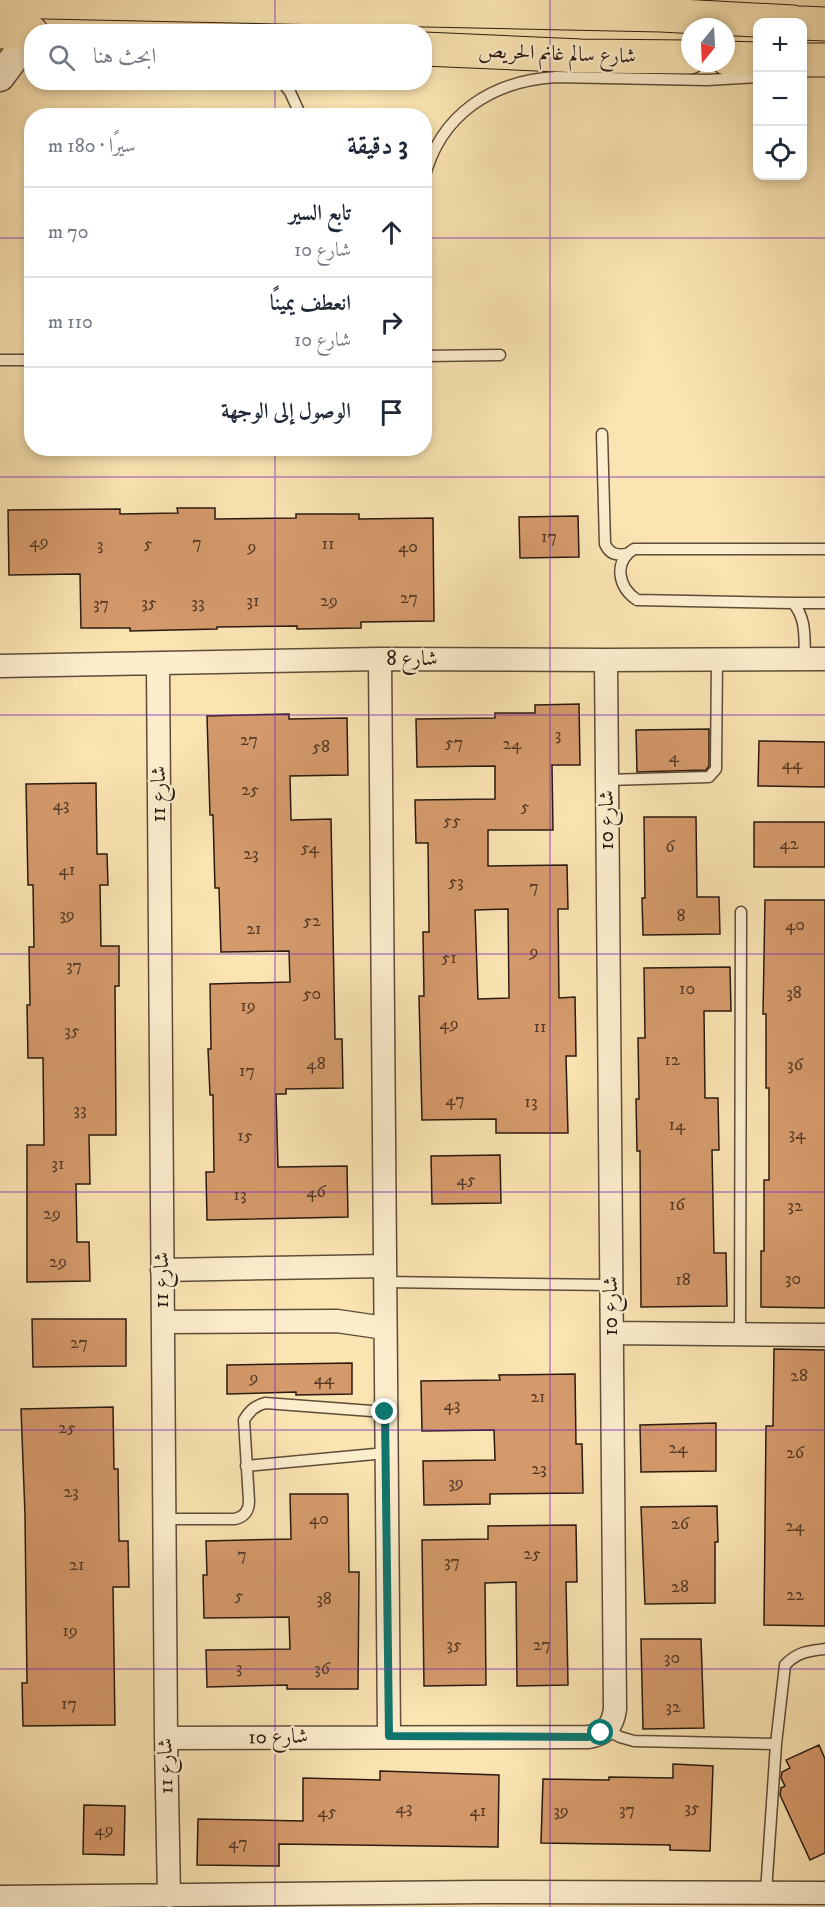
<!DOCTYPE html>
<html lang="ar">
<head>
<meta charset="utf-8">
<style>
  body { margin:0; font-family:"IM FELL DW Pica",Amiri,serif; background:#f6f6f7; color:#1f2937; direction:rtl }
  .controls { position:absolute; right:18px; top:18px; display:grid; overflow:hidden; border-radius:12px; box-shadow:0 3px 9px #0003 }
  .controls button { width:54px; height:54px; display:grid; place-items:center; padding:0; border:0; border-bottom:2px solid #e0e1e3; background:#fff; color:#1f2937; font:30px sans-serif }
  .compass { position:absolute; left:681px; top:18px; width:54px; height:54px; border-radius:50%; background:#fff; box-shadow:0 3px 9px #0003; rotate:198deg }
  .stop { position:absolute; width:18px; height:18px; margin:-14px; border:4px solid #0f766e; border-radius:50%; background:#fff }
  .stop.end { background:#0f766e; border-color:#fff; box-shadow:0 2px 6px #0008 }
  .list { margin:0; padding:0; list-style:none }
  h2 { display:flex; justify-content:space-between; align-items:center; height:78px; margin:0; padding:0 24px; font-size:26px }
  h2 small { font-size:20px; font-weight:400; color:#747a83 }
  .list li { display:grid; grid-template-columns:39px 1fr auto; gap:18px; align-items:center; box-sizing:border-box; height:90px; padding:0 24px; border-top:2px solid #e0e1e3 }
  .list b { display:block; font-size:22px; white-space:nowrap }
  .list p { margin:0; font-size:20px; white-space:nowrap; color:#747a83 }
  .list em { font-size:20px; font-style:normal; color:#747a83 }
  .icon { flex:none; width:33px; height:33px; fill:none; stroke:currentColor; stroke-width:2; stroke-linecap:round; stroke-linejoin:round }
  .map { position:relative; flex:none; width:825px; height:1907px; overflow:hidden; direction:ltr }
  .search { position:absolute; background:#fff; box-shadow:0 3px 9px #0003; left:24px; top:24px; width:408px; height:66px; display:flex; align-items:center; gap:15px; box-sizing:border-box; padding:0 21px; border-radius:24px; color:#747a83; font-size:22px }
  .panel { position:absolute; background:#fff; box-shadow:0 3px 9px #0003; left:24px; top:108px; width:408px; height:348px; border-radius:24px; direction:rtl }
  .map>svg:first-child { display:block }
  .building { fill:#d59a6b; stroke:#2b1a10; stroke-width:1.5; fill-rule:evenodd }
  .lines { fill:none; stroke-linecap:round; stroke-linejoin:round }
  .service-casing { stroke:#5f4c38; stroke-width:13 }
  .minor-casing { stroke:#5f4c38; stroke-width:25 }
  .tertiary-casing { stroke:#5f4c38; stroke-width:31 }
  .primary-casing { stroke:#2b1a10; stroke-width:35 }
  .service { stroke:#fcedcd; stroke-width:10 }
  .minor { stroke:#fcedcd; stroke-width:22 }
  .tertiary { stroke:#fcedcd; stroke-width:28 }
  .primary { stroke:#fae4b2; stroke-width:33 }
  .route { stroke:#0f766e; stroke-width:8 }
  .grid { fill:none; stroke:#7b2cbf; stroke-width:1.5; stroke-opacity:0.55 }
  .labels { text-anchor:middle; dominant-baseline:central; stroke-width:4.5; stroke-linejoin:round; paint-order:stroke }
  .number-label { font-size:18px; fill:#563a27 }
  .street-label { font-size:21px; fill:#2b1a10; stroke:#fcedcd }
</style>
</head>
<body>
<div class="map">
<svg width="825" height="1907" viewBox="0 0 825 1907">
  <rect width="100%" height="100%" fill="#fae4b2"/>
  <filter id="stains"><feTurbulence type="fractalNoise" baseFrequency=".00333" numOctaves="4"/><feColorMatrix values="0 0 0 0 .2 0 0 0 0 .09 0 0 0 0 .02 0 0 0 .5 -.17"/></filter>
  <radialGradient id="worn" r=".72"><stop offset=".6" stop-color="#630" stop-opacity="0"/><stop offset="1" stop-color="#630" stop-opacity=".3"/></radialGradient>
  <path class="building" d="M177,508H215V519L296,518V514H359V519L433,518L434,621L361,622V628L297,629V626L217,627V629L130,631V628H81L80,574L9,575L8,510L120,509V514L178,513Z
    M578,516L579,557L520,558L519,517Z
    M579,704L580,765H552L553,830H488V866L567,865L568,909H558L559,998L575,997L576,1056H566L568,1133H496V1119L422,1120L419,996H424L423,932H429L428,843H416L415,800L495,799V766L417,767L416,719L495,718V713H535V705ZM508,909L509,998L478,999L475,910Z
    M289,714V719L347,718L348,775L290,776L291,820L331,819L335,1039H342L343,1088L286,1089V1094H276L278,1167L347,1166L348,1217L207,1220L206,1172H214L213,1095H210L208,1049H211L210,984L290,982L289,951L221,952L219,888H215L213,815H210L207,716Z
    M709,729V766L706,770L637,772L636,730Z
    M759,741L825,742V787L758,786Z
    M96,783L97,854H107L108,885H100L101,946H119V986H115L116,1135H89L90,1184H76L77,1242H89L90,1281L27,1282V1145H44L43,1058H28L27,1005H30L29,947H34L33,885H28L26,784Z
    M644,817H696L697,897H719L720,934L643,935L642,898H645Z
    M754,822H825V867H754Z
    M765,900H825V1308L761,1307V1251H764V1180H769V1088H766V1014H763Z
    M730,967L731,1011H704L705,1098H718L719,1150H712L714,1253H726L727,1306L641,1307L640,1151H637L636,1099H639L638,1038H645L644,968Z
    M500,1155L501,1203L432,1204L431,1156Z
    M32,1319H126V1366L33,1367Z
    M774,1349L825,1350V1626L764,1625L766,1426H773Z
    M352,1363V1394L296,1395V1392L227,1394V1365Z
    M575,1374L576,1444H582L583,1493L490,1494V1504L424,1505L423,1461L495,1460L494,1430L422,1431L421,1381L500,1380L499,1375Z
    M113,1407L114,1469H118L119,1541H128L129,1587H113L115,1725L23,1726L22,1683H27L25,1515L21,1409Z
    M716,1423V1471L641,1472L640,1425Z
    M290,1494H348L349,1572H359L358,1689H287V1685L207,1687L206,1650L290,1649L289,1617L204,1618L203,1575H207L206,1541L291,1539Z
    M717,1506L718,1542H715V1603L645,1604L641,1507Z
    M576,1525L577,1582H566L568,1685L517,1686L516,1582L485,1583L486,1685L424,1686L422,1540L488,1539V1526Z
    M641,1639H701L704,1728L643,1729Z
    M819,1745L825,1759V1853L810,1860L780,1795L781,1788L785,1786L781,1778L782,1772L790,1768L786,1760Z
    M673,1764L713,1766L710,1851L670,1850V1845L541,1843L543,1779L609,1780V1777L673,1778Z
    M380,1771L499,1775L498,1847L279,1844V1866L197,1865L198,1819L303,1821V1778L380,1780Z
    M84,1805L125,1806L124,1855L83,1854Z"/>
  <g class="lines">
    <g class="service-casing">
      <path id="service" d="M282,82L290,92L301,116
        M424,179C440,114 492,81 556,77L707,80L758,77
        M424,356L500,355
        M0,360H32
        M602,434L605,544C609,553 616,556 626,554
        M793,603H825
        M805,659C804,638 807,619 793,603L637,600C618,587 613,562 634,549H825
        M607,780L709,777L716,769L717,659
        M385,1282L611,1285
        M740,1334L741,912
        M246,1466L386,1453
        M164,1519H235C244,1517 249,1511 249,1501L244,1420C250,1410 255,1406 265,1403L385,1412
        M607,1730L620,1737L634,1741L776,1744L766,1892
        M776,1744L785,1665C797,1652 808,1651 825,1649"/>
    </g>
    <g class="minor-casing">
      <path id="minor" d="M380,659L389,1736
        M158,664L166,1738L169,1896
        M0,666L380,659L606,660L825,659
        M162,1270L385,1266
        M163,1322L337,1321L385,1328
        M612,1333L825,1335
        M166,1738L588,1737C604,1735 613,1726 615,1709L606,660
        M0,1897L483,1892L825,1893"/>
    </g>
    <g class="tertiary-casing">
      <path id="tertiary" d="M0,77L32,34"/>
    </g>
    <g class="primary-casing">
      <path id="primary" d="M0,1L661,15L793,22
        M802,23L825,24
        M0,32L32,33
        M424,49L581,56L690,57
        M726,58L758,59
        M802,60H825"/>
    </g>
    <use href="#service" class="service"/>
    <use href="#minor" class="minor"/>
    <use href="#tertiary" class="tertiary"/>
    <use href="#primary" class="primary"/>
  </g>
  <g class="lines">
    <path class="route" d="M385,1412L389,1736L588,1737L601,1733"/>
  </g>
  <path class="grid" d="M275,0V32M550,0V1907M275,82V116M0,238H32M424,238H825M275,448V1907M0,477H825M0,715H825M0,954H825M0,1192H825M0,1430H825M0,1669H825"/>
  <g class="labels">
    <g class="number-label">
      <text x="549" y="537">17</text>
      <text x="39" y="542">49</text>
      <text x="197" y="543">7</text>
      <text x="148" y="544">5</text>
      <text x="328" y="544">11</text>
      <text x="100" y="545">3</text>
      <text x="252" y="547">9</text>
      <text x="408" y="547">40</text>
      <text x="409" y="598">27</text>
      <text x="253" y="601">31</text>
      <text x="329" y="601">29</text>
      <text x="149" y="603">35</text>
      <text x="198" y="603">33</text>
      <text x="101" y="604">37</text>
      <text x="558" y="735">3</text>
      <text x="249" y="740">27</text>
      <text x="454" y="743">57</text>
      <text x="512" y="744">24</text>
      <text x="321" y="747">58</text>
      <text x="674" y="757">4</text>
      <text x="792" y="764">44</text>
      <text x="250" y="790">25</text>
      <text x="61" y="805">43</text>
      <text x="525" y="807">5</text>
      <text x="452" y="821">55</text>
      <text x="789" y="844">42</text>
      <text x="670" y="847">6</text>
      <text x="310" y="848">54</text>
      <text x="251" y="854">23</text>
      <text x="67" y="870">41</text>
      <text x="456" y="882">53</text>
      <text x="534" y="887">7</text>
      <text x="67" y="915">39</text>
      <text x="681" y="916">8</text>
      <text x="312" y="921">52</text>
      <text x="795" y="925">40</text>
      <text x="254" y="929">21</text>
      <text x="534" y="952">9</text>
      <text x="449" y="958">51</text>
      <text x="74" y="966">37</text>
      <text x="687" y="989">10</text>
      <text x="794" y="993">38</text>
      <text x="312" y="994">50</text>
      <text x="248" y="1006">19</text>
      <text x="449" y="1024">49</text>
      <text x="540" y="1027">11</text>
      <text x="72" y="1031">35</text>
      <text x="672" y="1060">12</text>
      <text x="316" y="1064">48</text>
      <text x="795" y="1065">36</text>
      <text x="247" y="1071">17</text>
      <text x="455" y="1100">47</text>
      <text x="531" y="1102">13</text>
      <text x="80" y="1110">33</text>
      <text x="677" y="1125">14</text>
      <text x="797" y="1134">34</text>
      <text x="245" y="1136">15</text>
      <text x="58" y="1164">31</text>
      <text x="466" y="1180">45</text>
      <text x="316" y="1192">46</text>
      <text x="240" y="1195">13</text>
      <text x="677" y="1205">16</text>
      <text x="795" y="1206">32</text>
      <text x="52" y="1214">29</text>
      <text x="58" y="1262">29</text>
      <text x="793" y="1279">30</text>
      <text x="683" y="1280">18</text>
      <text x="79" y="1343">27</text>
      <text x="799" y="1376">28</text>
      <text x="254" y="1378">9</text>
      <text x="324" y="1379">44</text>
      <text x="538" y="1397">21</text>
      <text x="452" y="1405">43</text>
      <text x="67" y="1428">25</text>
      <text x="678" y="1448">24</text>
      <text x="795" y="1453">26</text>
      <text x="539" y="1469">23</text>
      <text x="456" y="1483">39</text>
      <text x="71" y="1492">23</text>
      <text x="319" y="1519">40</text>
      <text x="680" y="1524">26</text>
      <text x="795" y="1526">24</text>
      <text x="532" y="1554">25</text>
      <text x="242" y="1555">7</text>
      <text x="452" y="1562">37</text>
      <text x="77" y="1565">21</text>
      <text x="680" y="1587">28</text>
      <text x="795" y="1595">22</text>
      <text x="239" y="1596">5</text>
      <text x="324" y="1599">38</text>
      <text x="70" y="1631">19</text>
      <text x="454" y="1645">35</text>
      <text x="542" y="1645">27</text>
      <text x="672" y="1658">30</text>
      <text x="239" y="1668">3</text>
      <text x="322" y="1669">36</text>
      <text x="69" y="1704">17</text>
      <text x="673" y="1707">32</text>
      <text x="404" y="1808">43</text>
      <text x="692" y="1808">35</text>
      <text x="627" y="1810">37</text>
      <text x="478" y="1811">41</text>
      <text x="561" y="1811">39</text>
      <text x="327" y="1812">45</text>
      <text x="104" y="1830">49</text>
      <text x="238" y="1843">47</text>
    </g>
    <g class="street-label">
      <text transform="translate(557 54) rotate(2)">شارع سالم غانم الحريص</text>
      <text x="412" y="659">شارع 8</text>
      <text transform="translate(159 794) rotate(-90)">شارع 11</text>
      <text transform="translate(607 820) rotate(-90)">شارع 10</text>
      <text transform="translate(162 1280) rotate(-90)">شارع 11</text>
      <text transform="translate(611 1306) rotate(-90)">شارع 10</text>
      <text transform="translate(278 1737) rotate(-1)">شارع 10</text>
      <text transform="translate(166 1766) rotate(-91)">شارع 11</text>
    </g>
  </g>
  <rect width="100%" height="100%" filter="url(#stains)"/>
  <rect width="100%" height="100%" fill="url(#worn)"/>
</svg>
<div class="controls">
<button>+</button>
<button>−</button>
<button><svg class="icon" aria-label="locate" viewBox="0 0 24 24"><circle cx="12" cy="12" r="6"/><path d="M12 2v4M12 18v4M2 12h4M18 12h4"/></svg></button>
</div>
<svg class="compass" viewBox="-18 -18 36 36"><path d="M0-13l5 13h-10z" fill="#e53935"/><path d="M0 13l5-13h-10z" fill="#747a83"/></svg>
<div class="stop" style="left:601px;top:1733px"></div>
<div class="stop end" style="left:385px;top:1412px"></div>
<div class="search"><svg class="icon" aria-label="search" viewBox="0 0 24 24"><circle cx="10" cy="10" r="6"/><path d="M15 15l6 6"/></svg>ابحث هنا</div>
<section class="panel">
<h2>3 دقيقة<small>سيرًا · 180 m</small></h2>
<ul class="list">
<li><svg class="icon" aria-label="ahead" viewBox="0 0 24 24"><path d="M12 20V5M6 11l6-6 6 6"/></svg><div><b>تابع السير</b><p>شارع 10</p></div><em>70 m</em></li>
<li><svg class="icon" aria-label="right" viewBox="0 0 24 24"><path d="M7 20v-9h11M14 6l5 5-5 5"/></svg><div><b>انعطف يمينًا</b><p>شارع 10</p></div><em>110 m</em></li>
<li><svg class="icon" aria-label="arrive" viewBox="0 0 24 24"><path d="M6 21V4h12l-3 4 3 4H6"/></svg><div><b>الوصول إلى الوجهة</b></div></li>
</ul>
</section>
</div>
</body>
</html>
